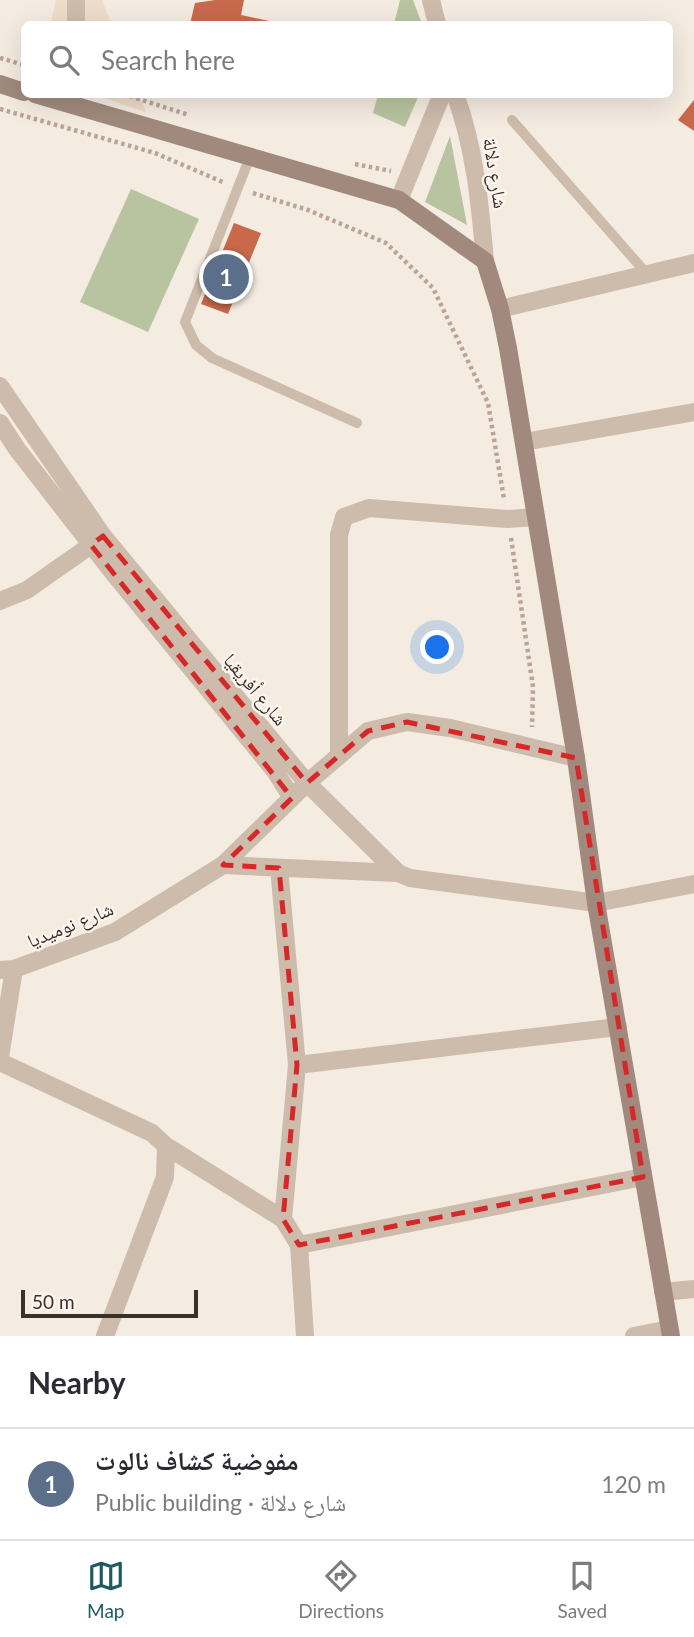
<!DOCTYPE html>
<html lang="en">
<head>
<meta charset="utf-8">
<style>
  body { margin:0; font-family:Lato,"Noto Naskh Arabic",sans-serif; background:#f7f7f7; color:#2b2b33 }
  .scale { position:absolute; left:21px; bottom:18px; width:177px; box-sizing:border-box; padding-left:7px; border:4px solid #3b302b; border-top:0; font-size:19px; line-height:24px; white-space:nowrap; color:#3b302b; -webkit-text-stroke:5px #fbf5ee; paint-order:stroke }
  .you { position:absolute; left:438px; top:648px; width:24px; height:24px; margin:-18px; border:5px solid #fff; border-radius:50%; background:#1a73e8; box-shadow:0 0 0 10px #1a73e833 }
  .badge { display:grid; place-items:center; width:46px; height:46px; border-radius:50%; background:#1f5a5e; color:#fff; font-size:23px; font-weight:700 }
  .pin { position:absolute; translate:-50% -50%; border:4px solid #fff; box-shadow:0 2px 7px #0006 }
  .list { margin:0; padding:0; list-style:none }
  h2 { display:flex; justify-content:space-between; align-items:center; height:91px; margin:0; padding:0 28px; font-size:30px }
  h2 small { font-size:23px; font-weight:400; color:#7c7c81 }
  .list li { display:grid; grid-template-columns:46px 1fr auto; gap:21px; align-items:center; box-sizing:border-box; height:112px; padding:0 28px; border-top:2px solid #e1e1e2 }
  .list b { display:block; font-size:26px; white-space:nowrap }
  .list p { margin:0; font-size:23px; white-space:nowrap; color:#7c7c81 }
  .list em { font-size:23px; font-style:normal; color:#7c7c81 }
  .icon { flex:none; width:38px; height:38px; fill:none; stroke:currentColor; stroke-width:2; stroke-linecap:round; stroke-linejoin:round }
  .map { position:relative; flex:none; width:694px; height:1336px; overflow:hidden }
  .search { position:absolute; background:#fff; box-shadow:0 7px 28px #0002; left:21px; right:21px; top:21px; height:77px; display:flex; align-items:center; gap:18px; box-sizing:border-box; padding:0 24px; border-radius:10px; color:#7c7c81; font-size:26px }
  .sheet { height:203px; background:#fff }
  nav { display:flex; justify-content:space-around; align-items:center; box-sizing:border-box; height:98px; border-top:2px solid #e1e1e2; background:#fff; font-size:19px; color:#7c7c81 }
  nav a { display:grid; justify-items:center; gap:4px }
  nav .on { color:#1f5a5e }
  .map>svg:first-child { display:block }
  .green { fill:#b8c4a0 }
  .plaza { fill:#ecdcc8 }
  .building { fill:#c8694b }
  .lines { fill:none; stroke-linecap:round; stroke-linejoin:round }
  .path { stroke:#b9a596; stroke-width:4.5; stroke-dasharray:3.5 3.5; stroke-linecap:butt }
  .lane { stroke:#cdbbac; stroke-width:10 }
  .street { stroke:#cdbbac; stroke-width:18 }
  .secondary { stroke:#a18a7d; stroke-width:18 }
  .marked { fill:none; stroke:#d62828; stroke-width:5; stroke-dasharray:14 9; stroke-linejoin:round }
  .labels { text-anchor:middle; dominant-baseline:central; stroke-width:5; stroke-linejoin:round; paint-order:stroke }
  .street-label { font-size:19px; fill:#3b302b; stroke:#fbf5ee }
</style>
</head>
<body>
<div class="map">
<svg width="694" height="1336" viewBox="0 0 694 1336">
  <rect width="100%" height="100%" fill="#f4ebe1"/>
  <path class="green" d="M400,0H413L422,24H394Z
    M378,95H419L405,127L373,113Z
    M450,136L467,225L425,202Z
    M131,189L199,219L148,332L80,302Z"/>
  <path class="plaza" d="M56,0H102L111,24H51Z
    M95,95H139L146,112H145Z"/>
  <path class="building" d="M215,0H244L241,15L283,24H190L195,3Z
    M694,100V131L678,120Z
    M234,223L261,233L228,314L201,304Z"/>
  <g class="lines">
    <path class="path" d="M0,58L24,65
      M123,94L189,115
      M0,109L155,153L225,183
      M355,164L391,171
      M253,193L308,210L386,243L433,288L488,403L504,499
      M511,538L533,687L532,727"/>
    <path class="lane" d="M512,120L647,274
      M250,157L185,322L196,345L212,358L357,423"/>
    <path class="street" d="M76,0V24
      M431,0L437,24
      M455,94C475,148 480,204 485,261
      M399,200L442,94
      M500,309L694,263
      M0,386L103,536L307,783L398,873L410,878L596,903L694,884
      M0,423L17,449L111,570L275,771L292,798
      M524,442L694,412
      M0,601L27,590L101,538
      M339,755V535L344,517L369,508L507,519L536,517
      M223,865L398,873
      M279,868L297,1065L283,1219
      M0,970L14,969L115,932L223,865L307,783L368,731L407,722L450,728L576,758
      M0,1057L14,969
      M0,1062L152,1133L166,1146L165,1177L105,1336
      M297,1065L618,1027
      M166,1146L283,1219L299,1245
      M663,1292L694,1289
      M305,1336L299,1245L643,1177
      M634,1336L669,1329"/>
    <path class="secondary" d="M0,84L24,92
      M35,94L399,200L485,261L500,309L508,348L576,758L596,903L671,1336"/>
  </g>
  <path class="marked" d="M103,536L307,783L368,731L407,722L576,758L643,1177L299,1245L283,1219L297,1065L279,868L223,865L292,798L91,545Z"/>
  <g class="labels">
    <g class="street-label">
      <text transform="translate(496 173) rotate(81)">شارع دلالة</text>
      <text transform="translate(256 689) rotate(50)">شارع أفريقيا</text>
      <text transform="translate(70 924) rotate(-22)">شارع نوميديا</text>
    </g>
  </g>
</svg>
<div class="scale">50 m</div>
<div class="you"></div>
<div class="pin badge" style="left:226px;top:277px;background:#5c6f8a">1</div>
<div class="search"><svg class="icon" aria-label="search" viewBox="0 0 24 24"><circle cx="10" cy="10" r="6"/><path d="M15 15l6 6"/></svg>Search here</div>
</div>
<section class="sheet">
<h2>Nearby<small></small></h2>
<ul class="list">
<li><span class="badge" style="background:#5c6f8a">1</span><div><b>مفوضية كشاف نالوت</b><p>Public building · شارع دلالة</p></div><em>120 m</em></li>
</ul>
</section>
<nav>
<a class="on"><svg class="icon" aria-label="map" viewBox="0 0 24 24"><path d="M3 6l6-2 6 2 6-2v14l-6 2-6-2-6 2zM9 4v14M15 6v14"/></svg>Map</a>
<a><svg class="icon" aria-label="directions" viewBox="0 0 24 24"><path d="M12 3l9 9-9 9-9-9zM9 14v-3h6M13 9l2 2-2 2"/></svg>Directions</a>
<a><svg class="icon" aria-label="saved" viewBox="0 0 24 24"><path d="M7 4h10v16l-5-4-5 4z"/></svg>Saved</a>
</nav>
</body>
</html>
